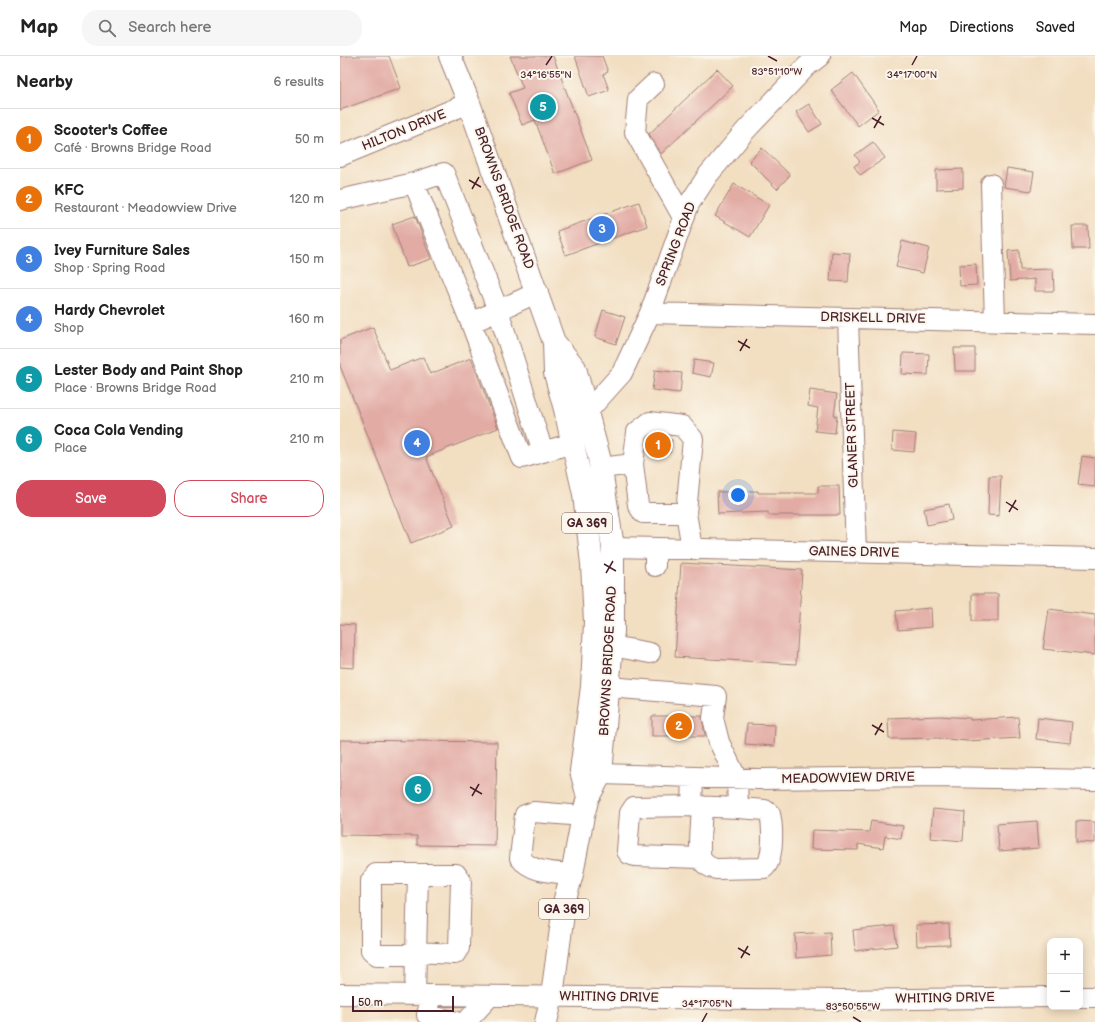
<!DOCTYPE html>
<html lang="en">
<head>
<meta charset="utf-8">
<style>
  body { margin:0; font-family:"Balsamiq Sans",sans-serif; background:#f6f6f6; color:#222 }
  .controls { position:absolute; right:12px; bottom:12px; display:grid; overflow:hidden; border-radius:8px; box-shadow:0 2px 10px #0003 }
  .controls button { width:36px; height:36px; display:grid; place-items:center; padding:0; border:0; border-bottom:1px solid #e0e0e0; background:#fff; color:#222; font:20px sans-serif }
  .scale { position:absolute; left:12px; bottom:10px; width:102px; box-sizing:border-box; padding-left:4px; border:2px solid #4a1f2b; border-top:0; font-size:11px; line-height:14px; white-space:nowrap; color:#4a1f2b; -webkit-text-stroke:3px #fbf7ec; paint-order:stroke }
  .you { position:absolute; left:398px; top:439px; width:14px; height:14px; margin:-10px; border:3px solid #fff; border-radius:50%; background:#1a73e8; box-shadow:0 0 0 6px #1a73e833 }
  .badge { display:grid; place-items:center; width:26px; height:26px; border-radius:50%; background:#d1495b; color:#fff; font-size:13px; font-weight:700 }
  .pin { position:absolute; translate:-50% -50%; border:2px solid #fff; box-shadow:0 1px 4px #0006 }
  .list { margin:0; padding:0; list-style:none }
  h2 { display:flex; justify-content:space-between; align-items:center; height:52px; margin:0; padding:0 16px; font-size:17px }
  h2 small { font-size:13px; font-weight:400; color:#767676 }
  .list li { display:grid; grid-template-columns:26px 1fr auto; gap:12px; align-items:center; box-sizing:border-box; height:60px; padding:0 16px; border-top:1px solid #e0e0e0 }
  .list b { display:block; font-size:15px; white-space:nowrap }
  .list p { margin:0; font-size:13px; white-space:nowrap; color:#767676 }
  .list em { font-size:13px; font-style:normal; color:#767676 }
  .actions { display:flex; gap:8px; padding:12px 16px }
  .actions a { flex:1; padding:9px 0; border:1px solid #d1495b; border-radius:16px; text-align:center; font-size:14px; color:#d1495b }
  .actions .main { background:#d1495b; color:#fff }
  .icon { flex:none; width:22px; height:22px; fill:none; stroke:currentColor; stroke-width:2; stroke-linecap:round; stroke-linejoin:round }
  .map { position:relative; flex:none; width:755px; height:966px; overflow:hidden }
  header { display:flex; align-items:center; gap:24px; box-sizing:border-box; height:56px; padding:0 20px; background:#fff; border-bottom:1px solid #e0e0e0 }
  header strong { font-size:19px }
  nav { display:flex; gap:22px; margin-inline-start:auto; font-size:14px }
  .search { width:280px; height:36px; background:#f6f6f6; display:flex; align-items:center; gap:10px; box-sizing:border-box; padding:0 14px; border-radius:16px; color:#767676; font-size:15px }
  main { display:flex }
  aside { flex:1; background:#fff }
  .map>svg:first-child { display:block }
  .building { fill:#e2aba4 }
  .lines { fill:none; stroke-linecap:round; stroke-linejoin:round }
  .minor-casing { stroke:#9e7e76; stroke-width:22 }
  .major-casing { stroke:#9e7e76; stroke-width:24 }
  .minor { stroke:#fff; stroke-width:20 }
  .major { stroke:#fff; stroke-width:22 }
  .ticks { fill:none; stroke:#4a1f2b; stroke-width:1.5 }
  .labels { text-anchor:middle; dominant-baseline:central; stroke-width:4; stroke-linejoin:round; paint-order:stroke }
  .shield { fill:#fbf7ec; stroke:#7f6065; stroke-width:1 }
  .shield-label { font-size:12px; font-weight:bold; fill:#4a1f2b }
  .street-label { font-size:13px; fill:#4a1f2b; stroke:#fbf7ec }
  .ticks-label { font-size:10px; text-anchor:middle; fill:#4a1f2b; stroke:#fbf7ec; stroke-width:4; stroke-linejoin:round; paint-order:stroke }
</style>
</head>
<body>
<header>
<strong>Map</strong>
<div class="search"><svg class="icon" aria-label="search" viewBox="0 0 24 24"><circle cx="10" cy="10" r="6"/><path d="M15 15l6 6"/></svg>Search here</div>
<nav><a>Map</a><a>Directions</a><a>Saved</a></nav>
</header>
<main>
<aside>
<h2>Nearby<small>6 results</small></h2>
<ul class="list">
<li><span class="badge" style="background:#e8710a">1</span><div><b>Scooter's Coffee</b><p>Café · Browns Bridge Road</p></div><em>50 m</em></li>
<li><span class="badge" style="background:#e8710a">2</span><div><b>KFC</b><p>Restaurant · Meadowview Drive</p></div><em>120 m</em></li>
<li><span class="badge" style="background:#3f7fe0">3</span><div><b>Ivey Furniture Sales</b><p>Shop · Spring Road</p></div><em>150 m</em></li>
<li><span class="badge" style="background:#3f7fe0">4</span><div><b>Hardy Chevrolet</b><p>Shop</p></div><em>160 m</em></li>
<li><span class="badge" style="background:#0f9aa8">5</span><div><b>Lester Body and Paint Shop</b><p>Place · Browns Bridge Road</p></div><em>210 m</em></li>
<li><span class="badge" style="background:#0f9aa8">6</span><div><b>Coca Cola Vending</b><p>Place</p></div><em>210 m</em></li>
</ul>
<div class="actions"><a class="main">Save</a><a>Share</a></div>
</aside>
<div class="map">
<svg width="755" height="966" viewBox="0 0 755 966">
  <rect width="100%" height="100%" fill="#fbf7ec"/>
  <filter id="ink" filterUnits="userSpaceOnUse"><feTurbulence type="fractalNoise" baseFrequency=".025" numOctaves="2"/><feDisplacementMap in="SourceGraphic" scale="8" xChannelSelector="R" yChannelSelector="G"/><feConvolveMatrix kernelMatrix="1 2 1 2 8 2 1 2 1" color-interpolation-filters="sRGB"/></filter>
  <filter id="wash" filterUnits="userSpaceOnUse"><feTurbulence type="fractalNoise" baseFrequency=".012" numOctaves="4" result="noise"/><feDisplacementMap in="SourceGraphic" scale="16" xChannelSelector="R" yChannelSelector="G"/><feGaussianBlur stdDeviation="0.9" result="paint"/><feColorMatrix in="noise" values="0 0 0 0 0 0 0 0 0 0 0 0 0 0 0 0 0 1.4 0 .05"/><feComposite in="paint" operator="in"/></filter>
  <g filter="url(#wash)">
    <rect width="100%" height="100%" fill="#f2dec1"/>
    <g id="blocks">
      <path class="building" d="M0,0H49L61,32L0,54Z
        M170,0H213L252,104L215,118L195,64L182,69L169,37L183,32Z
        M235,0H262L268,16L263,18L269,34L249,41Z
        M377,13L393,30L321,98L309,78Z
        M513,17L539,54L518,70L491,34Z
        M469,48L482,68L469,76L456,56Z
        M533,86L545,102L520,119L514,110L520,106L515,99Z
        M422,92L450,119L437,133L409,105Z
        M667,112L694,116L691,135L664,131Z
        M623,113V132L596,133V114Z
        M394,128L429,149L410,181L375,160Z
        M299,146L307,170L226,199L217,175Z
        M75,160L91,203L67,211L52,168Z
        M732,170H748L749,193H733Z
        M562,185L589,192L583,217L556,211Z
        M679,194L680,214L713,213L714,235H695V223L670,225L668,195Z
        M492,196L510,197L508,226L490,225Z
        M636,208L637,229L620,230L619,209Z
        M263,254L285,261L276,288L255,281Z
        M33,271L50,314L83,301L90,318L131,302L158,372L86,401L114,470L71,487L0,310V284Z
        M614,292H635V315H615Z
        M563,297L589,298L588,319L562,318Z
        M354,304L374,307L371,321L352,317Z
        M315,314L342,317L340,337L312,334Z
        M470,334L497,338L494,360H497L495,377L475,375L478,352L468,350Z
        M553,376L576,378L574,396L552,394Z
        M309,382L332,384L330,397L306,394Z
        M742,400L755,402V431L738,429Z
        M649,420H661L659,460L648,459Z
        M478,430H499L500,459H428V456L378,458L377,436L418,435V437H478Z
        M609,448L612,464L587,469L584,453Z
        M341,507L462,514L456,608L335,601Z
        M632,538H658V565H632Z
        M591,552L592,571L558,574L556,555Z
        M709,553L755,559V599L703,593Z
        M0,568L15,569L14,612L0,611Z
        M312,660H362L365,680H312Z
        M599,660L630,662V664L678,661L680,682L627,685L597,682L549,683L548,662Z
        M698,662L732,666L730,687L696,683Z
        M407,668L435,669L434,690L405,688Z
        M0,684L157,686L155,790L77,789V780L0,779Z
        M593,753L625,756L623,785L590,782Z
        M531,765L563,770L561,783L545,780L543,792L518,788V794L471,793L472,774L529,776Z
        M697,765L699,792L659,795L657,768Z
        M736,765L755,766V787L736,786Z
        M609,868L610,889L577,890L576,869Z
        M554,870L557,890L515,895L513,874Z
        M490,876L491,899L456,902L455,878Z"/>
    </g>
  </g>
  <g filter="url(#ink)">
    <use href="#blocks" fill-opacity="0" stroke="#9e7e76" stroke-width="1"/>
    <g class="lines">
      <g class="minor-casing">
        <path id="minor" d="M314,28L298,43L295,76L344,163
          M0,100L129,47
          M651,128L655,266
          M0,144L74,127
          M198,236L131,267L182,402L233,387
          M310,257L755,268
          M508,262L516,496
          M131,267L74,127L104,117L158,254L203,396
          M247,356L282,317L310,257L349,148L368,119L406,74L467,10L480,0
          M293,408L298,449L303,457H346
          M261,412L293,408L297,376L310,366L342,370L353,383L346,457L352,492
          M273,491L755,502
          M315,510V492
          M272,590L310,597
          M269,631L376,640L373,662L379,686L397,723L398,752L352,750L353,721
          M261,718L418,723L599,721L755,724
          M352,750L294,751L290,757L287,795L289,798L295,800L361,802
          M362,750C362,762 358,792 361,802C363,808 370,812 376,813L424,812C434,805 433,771 430,758L425,754L398,752
          M232,818C214,816 192,817 180,802L185,759L194,756L243,760
          M75,899H37L31,894V825L36,818H78
          M0,938L502,944L710,941
          M75,939L78,818H116L121,825L119,892L115,898L75,896
          M92,939L87,959L117,966
          M740,941H755
          M126,966L150,940"/>
      </g>
      <g class="major-casing">
        <path id="major" d="M110,0L129,47L214,286L215,317L225,353L244,438L252,508L255,566L252,631L241,715L248,741
          M206,966L212,940L225,843L232,818L243,760L248,741L261,718L273,575V491L259,401L235,312L214,286"/>
      </g>
      <use href="#minor" class="minor"/>
      <use href="#major" class="major"/>
    </g>
  </g>
  <path class="ticks" d="M428,0L437,5M206,9L212,0M572,9L577,0M532,62L544,69M534,72L541,60M129,124L141,131M132,133L139,121M398,285L410,292M400,295L407,283M666,446L678,454M669,456L676,444M264,508L276,515M266,517L273,505M532,669L544,676M535,679L542,667M130,731L142,738M132,740L139,728M398,892L410,899M401,902L408,890M513,961L521,966M362,966L367,957"/>
  <g class="labels">
    <g class="shield">
      <rect x="222" y="457" width="50" height="20" rx="3"/>
      <rect x="199" y="843" width="50" height="20" rx="3"/>
    </g>
    <g class="shield-label">
      <text x="247" y="467">GA 369</text>
      <text x="224" y="853">GA 369</text>
    </g>
    <g class="street-label">
      <text transform="translate(64 74) rotate(-22)">HILTON DRIVE</text>
      <text transform="translate(164 142) rotate(70)">BROWNS BRIDGE ROAD</text>
      <text transform="translate(336 188) rotate(-69)">SPRING ROAD</text>
      <text transform="translate(533 262) rotate(1)">DRISKELL DRIVE</text>
      <text transform="translate(512 379) rotate(-92)">GLANER STREET</text>
      <text transform="translate(514 496) rotate(1)">GAINES DRIVE</text>
      <text transform="translate(268 605) rotate(-87)">BROWNS BRIDGE ROAD</text>
      <text transform="translate(508 722) rotate(-1)">MEADOWVIEW DRIVE</text>
      <text transform="translate(269 941) rotate(1)">WHITING DRIVE</text>
      <text transform="translate(605 942) rotate(-1)">WHITING DRIVE</text>
    </g>
  </g>
  <g class="ticks-label">
    <text x="437" y="19">83°51'10"W</text>
    <text x="572" y="22">34°17'00"N</text>
    <text x="206" y="22">34°16'55"N</text>
    <text x="367" y="951">34°17'05"N</text>
    <text x="513" y="954">83°50'55"W</text>
  </g>
</svg>
<div class="controls">
<button>+</button>
<button>−</button>
</div>
<div class="scale">50 m</div>
<div class="you"></div>
<div class="pin badge" style="left:318px;top:389px;background:#e8710a">1</div>
<div class="pin badge" style="left:339px;top:670px;background:#e8710a">2</div>
<div class="pin badge" style="left:262px;top:173px;background:#3f7fe0">3</div>
<div class="pin badge" style="left:77px;top:387px;background:#3f7fe0">4</div>
<div class="pin badge" style="left:203px;top:51px;background:#0f9aa8">5</div>
<div class="pin badge" style="left:78px;top:733px;background:#0f9aa8">6</div>
</div>
</main>
</body>
</html>
